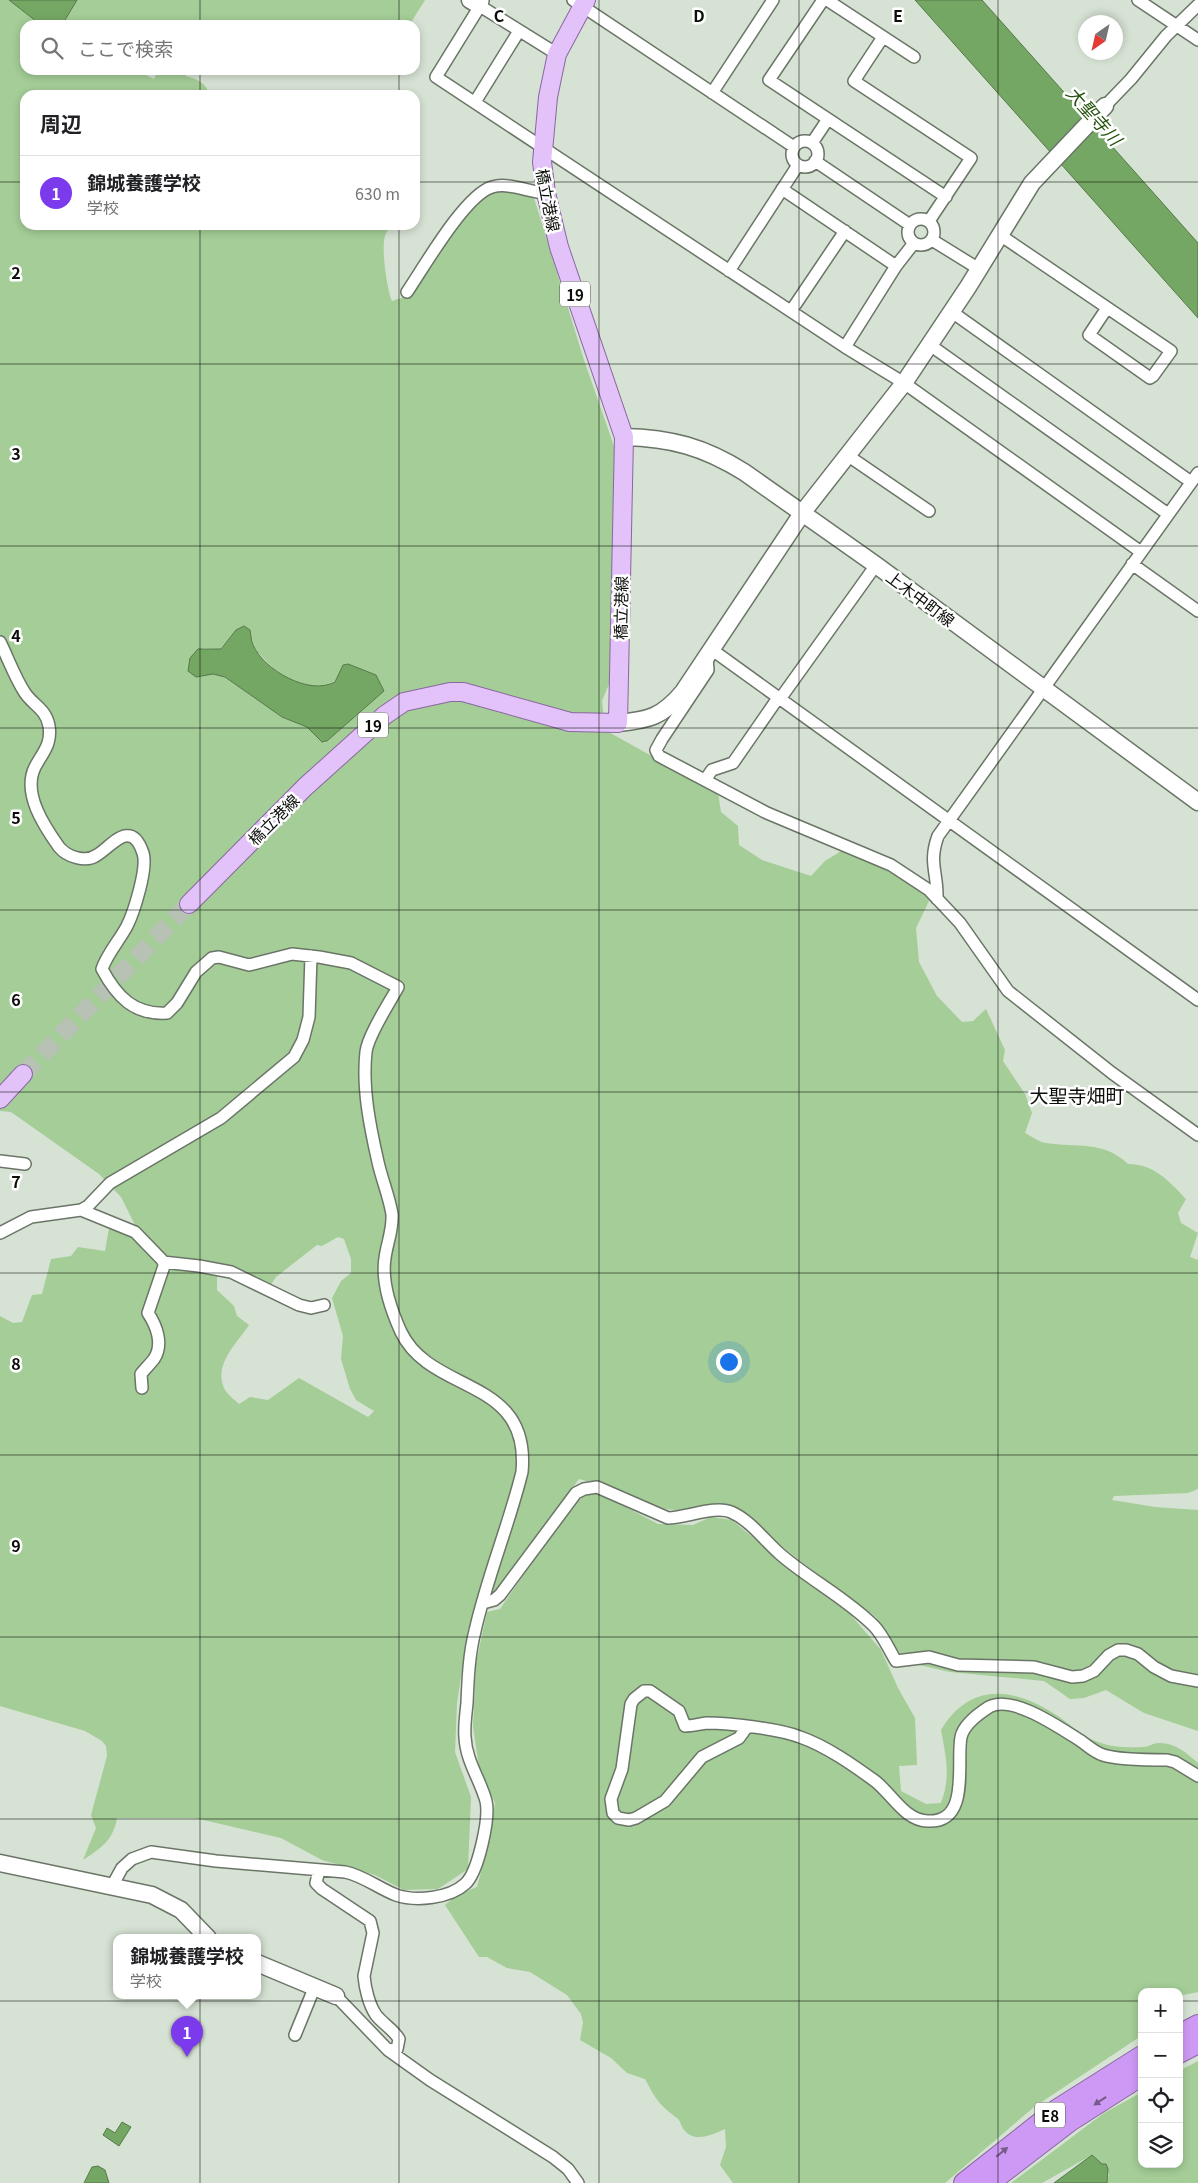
<!DOCTYPE html>
<html lang="ja">
<head>
<meta charset="utf-8">
<style>
  body { margin:0; font-family:Georgia,"Noto Sans JP",serif; background:#f6f6f6; color:#202124 }
  .controls { position:absolute; right:15px; bottom:15px; display:grid; overflow:hidden; border-radius:10px; box-shadow:0 2px 8px #0003 }
  .controls button { width:45px; height:45px; display:grid; place-items:center; padding:0; border:0; border-bottom:1px solid #e0e0e0; background:#fff; color:#202124; font:25px sans-serif }
  .compass { position:absolute; left:1078px; top:15px; width:45px; height:45px; border-radius:50%; background:#fff; box-shadow:0 2px 8px #0003; rotate:214deg }
  .you { position:absolute; left:728px; top:1361px; width:18px; height:18px; margin:-12px; border:4px solid #fff; border-radius:50%; background:#1a73e8; box-shadow:0 0 0 8px #1a73e833 }
  .badge { display:grid; place-items:center; width:32px; height:32px; border-radius:50%; background:#7c3aed; color:#fff; font-size:16px; font-weight:700 }
  .pin { position:absolute; translate:-50% -41px; filter:drop-shadow(0 1px 2px #0008) }
  .pin::after { content:''; position:absolute; top:26px; width:18px; height:15px; background:inherit; clip-path:polygon(0 0,100% 0,50% 100%) }
  .popup { position:absolute; left:113px; top:1934px; width:148px; height:65px; box-sizing:border-box; display:grid; place-content:center; border-radius:10px; background:#fff; filter:drop-shadow(0 1px 4px #0005); font-size:16px; white-space:nowrap; color:#757577 }
  .popup b { font-size:19px; color:#202124 }
  .popup::after { content:''; position:absolute; left:50%; top:100%; margin-left:-10px; border:10px solid transparent; border-top-color:#fff }
  .list { margin:0; padding:0; list-style:none }
  h2 { display:flex; justify-content:space-between; align-items:center; height:65px; margin:0; padding:0 20px; font-size:21px }
  h2 small { font-size:16px; font-weight:400; color:#757577 }
  .list li { display:grid; grid-template-columns:32px 1fr auto; gap:15px; align-items:center; box-sizing:border-box; height:75px; padding:0 20px; border-top:1px solid #e0e0e0 }
  .list b { display:block; font-size:19px; white-space:nowrap }
  .list p { margin:0; font-size:16px; white-space:nowrap; color:#757577 }
  .list em { font-size:16px; font-style:normal; color:#757577 }
  .icon { flex:none; width:28px; height:28px; fill:none; stroke:currentColor; stroke-width:2; stroke-linecap:round; stroke-linejoin:round }
  .map { position:relative; flex:none; width:1198px; height:2183px; overflow:hidden }
  .search { position:absolute; background:#fff; box-shadow:0 2px 8px #0003; left:20px; top:20px; width:400px; height:55px; display:flex; align-items:center; gap:12px; box-sizing:border-box; padding:0 18px; border-radius:15px; color:#757577; font-size:19px }
  .panel { position:absolute; background:#fff; box-shadow:0 2px 8px #0003; left:20px; top:90px; width:400px; height:140px; border-radius:15px }
  .map>svg:first-child { display:block }
  .green { fill:#a4cd97; fill-rule:evenodd }
  .water { fill:#75a764; stroke:#557948 }
  .lines { fill:none; stroke-linecap:round; stroke-linejoin:round }
  .primary-tunnel { stroke:#b7c2b5; stroke-width:18; stroke-dasharray:18 9; stroke-linecap:butt }
  .street-casing { stroke:#6a7567; stroke-width:14 }
  .secondary-casing { stroke:#6a7567; stroke-width:19 }
  .primary-casing { stroke:#8968a1; stroke-width:20 }
  .highway-casing { stroke:#8968a1; stroke-width:22 }
  .street { stroke:#fff; stroke-width:11 }
  .secondary { stroke:#fff; stroke-width:16 }
  .primary { stroke:#e2c2f8; stroke-width:18 }
  .highway { stroke:#ce99f4; stroke-width:20 }
  .oneway { fill:#765a8a }
  .grid { fill:none; stroke:#0a0d08; stroke-width:1; stroke-opacity:0.55 }
  .labels { text-anchor:middle; dominant-baseline:central; stroke-width:5; stroke-linejoin:round; paint-order:stroke }
  .shield { fill:#fff; stroke:#545652; stroke-width:1 }
  .shield-label { font-size:15px; font-weight:bold; fill:#0a0d08 }
  .street-label { font-size:16px; fill:#0a0d08; stroke:#fff }
  .water-label { font-size:18px; font-style:italic; fill:#22520c; stroke:#fff }
  .quarter-label { font-size:19px; fill:#0a0d08; stroke:#fff }
  .grid-label { font-size:16px; text-anchor:middle; font-weight:bold; fill:#0a0d08; stroke:#fff; stroke-width:5; stroke-linejoin:round; paint-order:stroke }
</style>
</head>
<body>
<div class="map">
<svg width="1198" height="2183" viewBox="0 0 1198 2183">
  <rect width="100%" height="100%" fill="#d6e2d3"/>
  <path class="green" d="M0,0H9L41,25H25V70H135L154,79L158,70H183L186,76C197,79 207,83 209,95H25V225H390C389,230 386,232 385,236C381,248 387,290 392,301L410,295L477,201L496,189L522,193L534,198L584,360L616,452L611,640L609,684L602,701L605,730L718,793L721,812L738,826L739,845L762,860L811,876L825,861L846,848L887,869L930,899L916,928L919,962L937,996L962,1022L973,1021L986,1009L1005,1050L1003,1061L1025,1094L1032,1113L1025,1133C1031,1136 1039,1142 1046,1143C1077,1148 1103,1140 1128,1164C1154,1164 1169,1181 1186,1199L1178,1213L1181,1223L1198,1233L1190,1257L1198,1260V1489L1188,1493L1114,1496L1112,1500L1155,1507L1198,1510V1731L1144,1713L1106,1690L1084,1698L1070,1699L1044,1681L950,1672L910,1663L891,1643L876,1617L822,1578L774,1540L752,1519L725,1504L684,1511L647,1507L626,1492L579,1479L525,1550L497,1591L477,1606L468,1630L457,1703L455,1752L471,1797L468,1869L438,1889L404,1890L375,1875L322,1860L281,1838L195,1818H117C113,1841 101,1848 83,1860L96,1828L91,1815L107,1756L106,1746L102,1741L85,1731L0,1706V1316L13,1323L22,1322L32,1295L42,1294L51,1259L71,1256L78,1247L105,1251L109,1228L131,1237L167,1267L217,1275V1290L234,1306L237,1316L249,1325C237,1343 212,1366 225,1390C228,1395 235,1400 239,1404L250,1397L268,1400L299,1378L368,1417L374,1411L356,1400L350,1389L341,1359L343,1336L332,1298L341,1281L351,1273V1259L344,1239L338,1237L322,1246L317,1245L276,1277L270,1286L220,1266L199,1260L165,1255L139,1233L121,1197L99,1174L11,1112L0,1111ZM236,630L273,668L291,681L303,685L326,686L338,679L361,671L376,675L384,691L325,743L307,727L282,717L225,677L213,674L196,677L203,648L220,649Z
    M77,0H425L410,24L406,25H116L109,23L107,25H62Z
    M597,1492L658,1524L693,1525L711,1517L732,1520L811,1586L849,1613L881,1650L898,1688L915,1718L917,1765L899,1766L901,1791L926,1804L941,1803C951,1777 946,1757 941,1730C969,1684 1010,1686 1053,1713C1068,1722 1081,1736 1098,1742C1110,1747 1130,1748 1143,1747C1149,1747 1153,1743 1158,1743C1174,1742 1187,1753 1198,1763V1992L1179,1996V1992H1142V2030L1138,2038L1034,2107L945,2183H733L720,2165L726,2147L725,2129C714,2134 695,2143 685,2131C681,2127 681,2121 677,2118C659,2105 655,2098 645,2079L627,2073L611,2058L580,2040L583,2023L581,2014L567,1995L530,1972L507,1968L487,1957H479L445,1905L459,1894L477,1887L485,1857L495,1803L479,1767L473,1726L476,1663L487,1612L500,1609L540,1551L582,1497Z
    M1198,2061V2183H1107L1109,2174L1092,2155L1042,2183H1011L1104,2113L1142,2092V2164H1179V2071Z"/>
  <path class="water" d="M9,0H77L62,25H41Z
    M915,0H982L1198,243V318Z
    M244,626L250,630C251,635 251,641 253,645C264,670 309,696 335,682L343,665L348,664L376,675L384,691L327,741L322,742L307,727L282,717L225,677L213,674L196,677L188,671L190,658L198,649H221L236,630Z
    M122,2122L131,2127L119,2146L103,2135L107,2128L115,2133Z
    M1092,2155L1102,2164H1106L1108,2169L1107,2183H1054Z
    M98,2166L105,2170L109,2183H84L92,2167Z"/>
  <g class="lines">
    <path class="primary-tunnel" d="M23,1074L189,904"/>
    <g class="street-casing">
      <path id="street" d="M573,0L794,147
        M823,0L769,80L946,197
        M827,0L914,57
        M1138,0L1198,40
        M483,1L436,77L845,347L904,383L1141,552
        M480,6L557,54
        M883,37L854,81L971,158L929,221
        M712,93L773,0
        M475,102L519,31
        M1105,106L1131,79L1166,36L1198,5
        M792 154a13 13 0 1 1 26 0a13 13 0 1 1-26 0Z
        M812,143L828,119
        M815,161L910,225
        M782,189L896,266
        M908 232a13 13 0 1 1 26 0a13 13 0 1 1-26 0Z
        M1000,235L1171,351L1153,376L1150,378L1089,335L1107,308
        M932,240L979,269
        M729,271L798,165
        M407,292C424,267 465,195 492,187C509,182 528,192 546,193
        M791,311L845,231
        M952,312L1191,482
        M930,345L1168,514
        M845,347L896,266L914,243
        M847,455L929,511
        M1132,564L1198,611
        M0,642C8,658 15,678 25,693C34,706 46,709 49,726C52,744 43,752 35,767C22,793 44,826 59,847C67,857 86,863 97,855C111,847 131,817 143,853C148,868 134,912 127,926C119,941 107,954 102,969C117,997 134,1015 167,1013L177,1003L196,972L212,958L219,957L249,965L292,954L319,957L351,963L398,987C390,1002 368,1035 366,1052C362,1088 370,1127 378,1162C382,1180 389,1196 392,1214C393,1230 387,1243 385,1258C381,1283 391,1310 401,1332C431,1395 531,1376 522,1472C509,1525 487,1577 475,1631C469,1654 468,1679 467,1703C466,1714 464,1726 465,1737C466,1761 480,1779 486,1801C490,1818 478,1873 465,1884C450,1898 416,1902 396,1895C378,1888 364,1876 345,1872L216,1861L151,1852L132,1859L122,1868L112,1886
        M711,649L1198,1000
        M707,656L708,670L662,739L656,750L659,756L767,813L891,865L929,890L960,923L1008,991L1112,1073L1198,1135
        M780,699L876,565
        M705,780L712,770L733,763L778,698
        M937,899C938,873 928,863 938,836L1198,473
        M0,1161L25,1164
        M81,1210L88,1206L110,1183L221,1118L294,1057L303,1040L309,1017L311,956
        M0,1233L31,1217L81,1210L135,1232L165,1263L148,1313C156,1325 164,1344 154,1359C150,1364 145,1369 141,1374L142,1388
        M163,1262L199,1266L231,1272L299,1305L311,1308L324,1305
        M483,1603L494,1600L500,1595L576,1493L584,1489L597,1487L668,1518C686,1518 715,1505 731,1512C750,1520 765,1541 780,1554C810,1580 846,1598 874,1626C883,1635 889,1650 896,1661L929,1657L958,1665L1034,1667L1072,1677L1083,1676L1094,1671L1109,1655L1118,1650H1126L1138,1654L1154,1667L1171,1676L1198,1681
        M747,1727L739,1738L702,1757L665,1801L636,1818L629,1820L618,1818L613,1813L611,1799L622,1769L631,1704L634,1699L644,1691H650L679,1711L685,1726C692,1726 699,1724 707,1723C729,1723 780,1729 800,1737C826,1746 853,1765 875,1781C891,1793 905,1821 928,1821C971,1823 956,1762 961,1737C964,1724 978,1714 989,1707C1012,1694 1060,1728 1081,1741C1088,1746 1094,1752 1103,1755C1118,1760 1151,1760 1167,1760L1175,1762L1198,1776
        M319,1870L316,1883L322,1889L370,1921L373,1933L364,1976C365,1988 369,2005 376,2015C383,2024 393,2029 399,2039L397,2049L388,2050
        M336,1996L388,2050L430,2080L553,2157L568,2169L578,2183
        M295,2035L315,1986"/>
    </g>
    <g class="secondary-casing">
      <path id="secondary" d="M470,0L480,6
        M624,437C671,438 704,447 744,472L876,565L1198,802
        M618,723C649,720 662,717 683,692L803,512L904,383L968,287L1032,183L1105,106
        M0,1863L152,1895L181,1910L208,1938
        M257,1963L336,1996"/>
    </g>
    <g class="primary-casing">
      <path id="primary" d="M189,904L305,787L385,715L404,702L450,692H463L570,722L618,723L624,437L559,247L546,193L542,162L548,97L557,54L586,0
        M0,1099L23,1074"/>
    </g>
    <g class="highway-casing">
      <path id="highway" d="M1179,2035L1198,2025
        M1179,2053L1198,2043
        M964,2183L1058,2109L1142,2056
        M989,2183L1070,2121L1142,2075"/>
    </g>
    <use href="#street" class="street"/>
    <use href="#secondary" class="secondary"/>
    <use href="#primary" class="primary"/>
    <use href="#highway" class="highway"/>
  </g>
  <defs><path id="oneway-solid" d="M-6-.8H1V-3.2L6.5 0L1 3.2V.8H-6Z" transform="scale(1.25)"/></defs>
  <g class="oneway">
    <use href="#oneway-solid" transform="translate(1100 2101) rotate(146)"/>
    <use href="#oneway-solid" transform="translate(1002 2152) rotate(-39)"/>
  </g>
  <path class="grid" d="M200,0V25M399,0V25M599,0V2183M799,0V2183M998,0V2183M200,70V95M399,70V95M0,182H25M415,182H1198M200,225V2183M399,225V2183M0,364H1198M0,546H1198M0,728H1198M0,910H1198M0,1092H1198M0,1273H1198M0,1455H1198M0,1637H1198M0,1819H1198M0,2001H1142M1179,2001H1198"/>
  <g class="labels">
    <g class="shield">
      <rect x="560" y="281.5" width="30" height="25" rx="4"/>
      <rect x="358" y="712.5" width="30" height="25" rx="4"/>
      <rect x="1035" y="2102.5" width="30" height="25" rx="4"/>
    </g>
    <g class="shield-label">
      <text x="575" y="294">19</text>
      <text x="373" y="725">19</text>
      <text x="1050" y="2115">E8</text>
    </g>
    <g class="street-label">
      <text transform="translate(549 200) rotate(79)">橋立港線</text>
      <text transform="translate(921 598) rotate(37)">上木中町線</text>
      <text transform="translate(620 608) rotate(-89)">橋立港線</text>
      <text transform="translate(273 819) rotate(-45)">橋立港線</text>
    </g>
    <g class="water-label">
      <text transform="translate(1095 115) rotate(48)">大聖寺川</text>
    </g>
    <g class="quarter-label">
      <text x="1077" y="1094">大聖寺畑町</text>
    </g>
  </g>
  <g class="grid-label">
    <text x="499" y="22">C</text>
    <text x="699" y="22">D</text>
    <text x="898" y="22">E</text>
    <text x="16" y="279">2</text>
    <text x="16" y="460">3</text>
    <text x="16" y="642">4</text>
    <text x="16" y="824">5</text>
    <text x="16" y="1006">6</text>
    <text x="16" y="1188">7</text>
    <text x="16" y="1370">8</text>
    <text x="16" y="1552">9</text>
  </g>
</svg>
<div class="controls">
<button>+</button>
<button>−</button>
<button><svg class="icon" aria-label="locate" viewBox="0 0 24 24"><circle cx="12" cy="12" r="6"/><path d="M12 2v4M12 18v4M2 12h4M18 12h4"/></svg></button>
<button><svg class="icon" aria-label="layers" viewBox="0 0 24 24"><path d="M12 4l9 5-9 5-9-5zM3 14l9 5 9-5"/></svg></button>
</div>
<svg class="compass" viewBox="-18 -18 36 36"><path d="M0-13l5 13h-10z" fill="#e53935"/><path d="M0 13l5-13h-10z" fill="#757577"/></svg>
<div class="you"></div>
<div class="pin badge" style="left:187px;top:2057px">1</div>
<div class="popup"><b>錦城養護学校</b>学校</div>
<div class="search"><svg class="icon" aria-label="search" viewBox="0 0 24 24"><circle cx="10" cy="10" r="6"/><path d="M15 15l6 6"/></svg>ここで検索</div>
<section class="panel">
<h2>周辺<small></small></h2>
<ul class="list">
<li><span class="badge">1</span><div><b>錦城養護学校</b><p>学校</p></div><em>630 m</em></li>
</ul>
</section>
</div>
</body>
</html>
